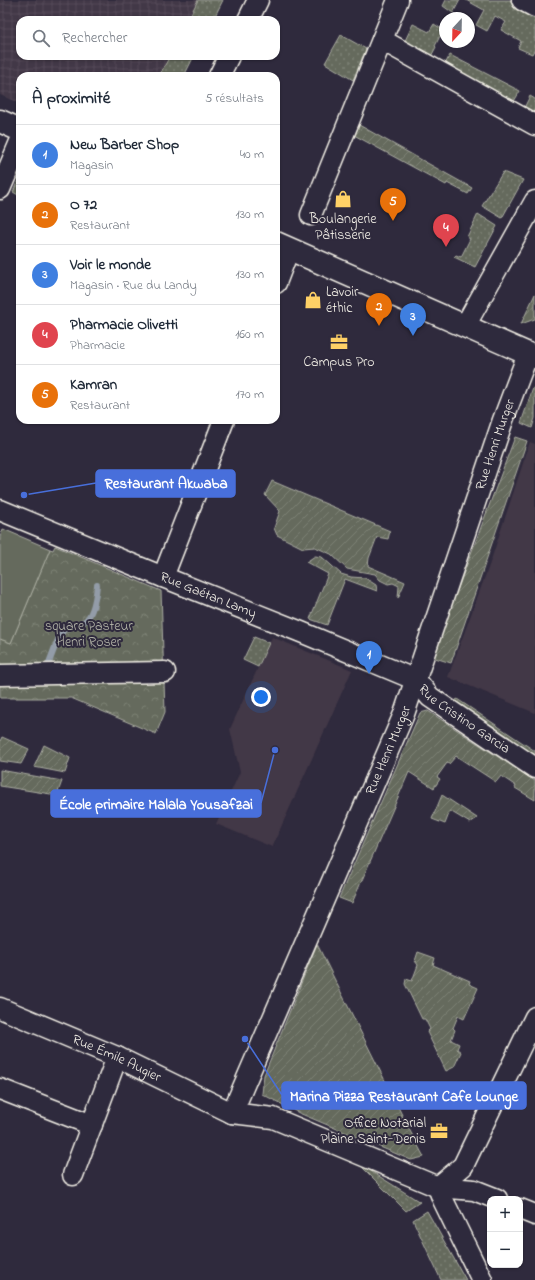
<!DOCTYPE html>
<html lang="fr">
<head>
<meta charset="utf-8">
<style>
  body { margin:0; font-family:"Indie Flower",sans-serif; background:#f2f2f3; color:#1f2937 }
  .controls { position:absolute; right:12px; bottom:12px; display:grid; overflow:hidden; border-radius:8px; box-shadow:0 1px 3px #0004 }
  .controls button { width:36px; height:36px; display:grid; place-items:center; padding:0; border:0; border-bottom:1px solid #e0e1e3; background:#fff; color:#1f2937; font:20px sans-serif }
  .compass { position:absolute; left:439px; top:12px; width:36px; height:36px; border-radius:50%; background:#fff; box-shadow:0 1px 3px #0004; rotate:202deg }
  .you { position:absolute; left:261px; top:697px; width:14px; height:14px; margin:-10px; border:3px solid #fff; border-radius:50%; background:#1a73e8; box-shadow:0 0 0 6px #1a73e833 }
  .badge { display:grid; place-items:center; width:26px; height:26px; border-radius:50%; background:#b45309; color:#fff; font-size:13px; font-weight:700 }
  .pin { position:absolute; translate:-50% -33px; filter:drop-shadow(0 1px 2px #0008) }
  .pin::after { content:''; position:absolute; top:21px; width:14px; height:12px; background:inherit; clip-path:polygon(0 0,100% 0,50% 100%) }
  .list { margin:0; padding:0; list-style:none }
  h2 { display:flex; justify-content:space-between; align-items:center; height:52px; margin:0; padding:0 16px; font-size:17px }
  h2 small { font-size:13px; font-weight:400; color:#747a83 }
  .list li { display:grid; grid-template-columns:26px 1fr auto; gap:12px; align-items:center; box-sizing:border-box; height:60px; padding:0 16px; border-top:1px solid #e0e1e3 }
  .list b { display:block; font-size:15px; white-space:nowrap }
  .list p { margin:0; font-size:13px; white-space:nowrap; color:#747a83 }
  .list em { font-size:13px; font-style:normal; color:#747a83 }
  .icon { flex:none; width:22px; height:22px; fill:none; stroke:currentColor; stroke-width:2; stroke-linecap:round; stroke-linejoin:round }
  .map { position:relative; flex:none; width:535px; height:1280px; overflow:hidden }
  .search { position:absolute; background:#fff; box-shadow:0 1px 3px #0004; left:16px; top:16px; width:264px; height:44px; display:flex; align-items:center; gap:10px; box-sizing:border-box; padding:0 14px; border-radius:12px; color:#747a83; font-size:15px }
  .panel { position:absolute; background:#fff; box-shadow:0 1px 3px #0004; left:16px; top:72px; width:264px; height:352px; border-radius:12px }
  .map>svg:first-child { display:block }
  .built { fill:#423746 }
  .industrial { fill:url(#industrial-grid) }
  .grass { fill:url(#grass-dots); stroke:#acaea2 }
  .park { fill:url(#park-crowns); stroke:#acaea2 }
  .garden { fill:url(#garden-furrows); stroke:#acaea2 }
  .pitch { fill:#656b5d; stroke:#acaea2 }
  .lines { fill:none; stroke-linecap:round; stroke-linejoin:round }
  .stream { stroke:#939ca8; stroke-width:6 }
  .minor-casing { stroke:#f4f1e8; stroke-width:23 }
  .major-casing { stroke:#f4f1e8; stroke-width:25 }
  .minor { stroke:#2f2a3d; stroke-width:20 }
  .major { stroke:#2f2a3d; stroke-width:22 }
  .labels { text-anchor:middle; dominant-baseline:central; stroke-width:4; stroke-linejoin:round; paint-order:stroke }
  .poi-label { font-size:14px; fill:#f4f1e8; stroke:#2f2a3d }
  .street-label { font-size:14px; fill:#f4f1e8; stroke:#2f2a3d }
  .park-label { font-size:14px; fill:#b4b5a9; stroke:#2f2a3d }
  .leader { fill:none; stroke:#486fdb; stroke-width:1.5 }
  .callout-dot { fill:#486fdb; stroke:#2f2a3d; stroke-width:1.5 }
  .callout { fill:#486fdb; stroke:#486fdb; stroke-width:1.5 }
  .callout-label { font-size:15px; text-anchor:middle; font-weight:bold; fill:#fff }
</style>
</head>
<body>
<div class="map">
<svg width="535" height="1280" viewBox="0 0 535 1280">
  <defs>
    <pattern id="industrial-grid" width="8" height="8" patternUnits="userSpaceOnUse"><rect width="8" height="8" fill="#423746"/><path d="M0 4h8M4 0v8" fill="none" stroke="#554b58"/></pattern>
    <pattern id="grass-dots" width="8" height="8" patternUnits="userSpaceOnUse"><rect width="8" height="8" fill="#656b5d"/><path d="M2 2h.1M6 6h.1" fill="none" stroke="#7c8174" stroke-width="1.8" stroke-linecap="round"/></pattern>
    <pattern id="park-crowns" width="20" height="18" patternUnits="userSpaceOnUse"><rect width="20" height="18" fill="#656b5d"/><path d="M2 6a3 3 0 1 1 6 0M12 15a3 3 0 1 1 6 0" fill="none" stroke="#7c8174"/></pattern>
    <pattern id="garden-furrows" width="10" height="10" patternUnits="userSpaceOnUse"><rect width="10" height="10" fill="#656b5d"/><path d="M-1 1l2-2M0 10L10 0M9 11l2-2" fill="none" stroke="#7c8174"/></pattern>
  </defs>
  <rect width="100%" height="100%" fill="#2f2a3d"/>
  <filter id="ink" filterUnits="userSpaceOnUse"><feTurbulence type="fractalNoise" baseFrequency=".025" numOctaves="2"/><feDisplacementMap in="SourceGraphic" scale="8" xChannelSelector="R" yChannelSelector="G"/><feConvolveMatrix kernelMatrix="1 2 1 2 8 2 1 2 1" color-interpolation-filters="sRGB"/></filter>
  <g filter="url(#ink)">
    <path class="built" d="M530,442L535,444V713L448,677L490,563Z
      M272,637L352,670L272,847L216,824L240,772L230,729Z"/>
    <path class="industrial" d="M0,0H198L188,20H20V56H170L160,76H20V103L0,95Z"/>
    <path class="grass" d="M198,0H223L213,20H188Z
      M446,0H460L453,13L443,6Z
      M466,0H510L535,12V49L532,54L518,48L521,41L501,30L506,22L495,16L487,31L476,25L484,10Z
      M413,24L429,32L434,24L443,30L435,46L436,47L428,62L402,47Z
      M341,35L366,49L353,80L325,63Z
      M450,55L520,91L513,103L444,66Z
      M170,56H194L184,76H159Z
      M530,96L535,99V116L523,110Z
      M503,172L523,180L502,218L482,206Z
      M20,175V196L13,192Z
      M478,214L497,226L475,267L454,257L456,255L461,257L470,239L467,237Z
      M535,387V418L532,428L521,423L533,388Z
      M254,637L269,643L258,667L243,660Z
      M358,1163L420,1202L406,1211Z
      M427,1211L466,1280H441L413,1220Z"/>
    <path class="park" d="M55,546L161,591L165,712L156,734L71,698H0V639L11,643L50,549L53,550Z"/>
    <path class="garden" d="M359,125L472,188L468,194L447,183L446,185L354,135Z
      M535,294V319L521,324Z
      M515,437L527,441L451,663L432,657Z
      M272,481L390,531L388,539L377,537L369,558L368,566L405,582L398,598L399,586L393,583L388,584L380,580L375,574L347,569L331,554L315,547L303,548L277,535L274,528L280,511L265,495Z
      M315,556L322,557L341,574L351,577L365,578L376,585L377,591L345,579L327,625L310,619L328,574L306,562Z
      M457,699L535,751V755L455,702Z
      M428,711L535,781V800L515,788L516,786L501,776L496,782L456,756L449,764L447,763L437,777L440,779L434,788L409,772L352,903L339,898L420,713Z
      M2,737L29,749L21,764L0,761V741Z
      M44,745L70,758L65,773L34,767Z
      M0,770L62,781L57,795L0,786Z
      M442,795L477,818L470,823L450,811L445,824L432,819Z
      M317,944L409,1129L424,1157L411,1160L299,1113L262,1094L264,1075Z
      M418,952L435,958L433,965L470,981L469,984L478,988L464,1019L458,1016L453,1028L455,1030L451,1040L459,1044L457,1049L461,1052L454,1067L446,1071L427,1032L430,1029L425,1019H422L405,984L406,979L412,981L418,965L415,961Z"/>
    <path class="pitch" d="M3,529L50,549L11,643L0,639V537Z"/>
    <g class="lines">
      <path class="stream" d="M48,665C52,656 57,638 63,631C69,625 75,626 83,622C93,617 96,596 97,585"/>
      <g class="minor-casing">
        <g id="minor">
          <path d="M522,0L535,7"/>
          <path d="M248,20L258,0"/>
          <path d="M382,40L535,125"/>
          <path d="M219,76L229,56"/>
          <path d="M0,189L20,142"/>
          <path d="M311,215L398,0"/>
          <path d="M276,283L289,249"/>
          <path d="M465,326L535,201"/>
          <path id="s1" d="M0,510L163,577L301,632L416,680L430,697L535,768"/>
          <path d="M163,577L224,420"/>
          <path d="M0,675L165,672"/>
          <path id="s2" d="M0,1008L117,1057L232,1113L273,1118L438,1187L474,1190L497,1199"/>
          <path d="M0,1089L92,1125"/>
          <path id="s3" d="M232,1113L404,714L503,420L528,354"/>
          <path d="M73,1175L117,1057"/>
          <path d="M438,1187L463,1166L535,1017"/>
          <path d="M438,1187L443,1200L482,1280"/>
          <path d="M520,1209L535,1215"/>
        </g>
      </g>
      <g class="major-casing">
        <path id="major" d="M0,121L20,130
          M276,243L535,357"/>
      </g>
      <use href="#minor" class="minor"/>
      <use href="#major" class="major"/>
    </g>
  </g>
  <defs>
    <g id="shop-bare" transform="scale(1.38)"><path d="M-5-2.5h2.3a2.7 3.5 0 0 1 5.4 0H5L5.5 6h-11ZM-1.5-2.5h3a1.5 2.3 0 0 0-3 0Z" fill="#ffd166" stroke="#2f2a3d" stroke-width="2.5" paint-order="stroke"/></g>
    <g id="office-bare" transform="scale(1.38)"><path d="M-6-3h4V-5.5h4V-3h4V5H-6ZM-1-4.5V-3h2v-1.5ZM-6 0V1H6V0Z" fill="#ffd166" stroke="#2f2a3d" stroke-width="2.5" paint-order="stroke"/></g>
  </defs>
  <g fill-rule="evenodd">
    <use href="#shop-bare" x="343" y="199"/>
    <use href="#shop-bare" x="313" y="300"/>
    <use href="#office-bare" x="339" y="342"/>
    <use href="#office-bare" x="439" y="1131"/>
  </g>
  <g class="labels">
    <g class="poi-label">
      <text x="343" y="219">Boulangerie<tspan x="343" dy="16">Pâtisserie</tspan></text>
      <text x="326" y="292" text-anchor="start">Lavoir<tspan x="326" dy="16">éthic</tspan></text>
      <text x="339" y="362">Campus Pro</text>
      <text x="426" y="1123" text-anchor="end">Office Notarial<tspan x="426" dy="16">Plaine Saint-Denis</tspan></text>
    </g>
    <g class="street-label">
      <text stroke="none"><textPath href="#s3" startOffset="719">Rue Henri Murger</textPath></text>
      <text stroke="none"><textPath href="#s1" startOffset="225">Rue Gaétan Lamy</textPath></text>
      <text stroke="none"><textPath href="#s1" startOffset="512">Rue Cristino Garcia</textPath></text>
      <text stroke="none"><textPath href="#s3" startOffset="395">Rue Henri Murger</textPath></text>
      <text stroke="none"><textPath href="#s2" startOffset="127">Rue Émile Augier</textPath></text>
    </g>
    <g class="park-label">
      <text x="89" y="626">square Pasteur<tspan x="89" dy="16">Henri Roser</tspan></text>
    </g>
  </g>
  <path class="leader" d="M24 495L96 483M275 750L261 803M245 1039L282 1095"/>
  <g class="callout-dot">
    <circle cx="24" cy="495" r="4"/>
    <circle cx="275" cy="750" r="4"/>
    <circle cx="245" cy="1039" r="4"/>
  </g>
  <g class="callout">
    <rect x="96" y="470" width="139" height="27" rx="4"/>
    <rect x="51" y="790" width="210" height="27" rx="4"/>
    <rect x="282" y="1082" width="244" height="27" rx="4"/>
  </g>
  <g class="callout-label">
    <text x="166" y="488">Restaurant Akwaba</text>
    <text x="156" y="809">École primaire Malala Yousafzai</text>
    <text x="404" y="1101">Marina Pizza Restaurant Cafe Lounge</text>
  </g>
</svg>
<div class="controls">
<button>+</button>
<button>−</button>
</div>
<svg class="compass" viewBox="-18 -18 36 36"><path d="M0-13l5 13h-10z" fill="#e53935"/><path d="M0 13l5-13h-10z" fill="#747a83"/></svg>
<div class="you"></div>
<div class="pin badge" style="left:369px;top:674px;background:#3f7fe0">1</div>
<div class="pin badge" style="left:379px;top:326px;background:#e8710a">2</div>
<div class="pin badge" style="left:413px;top:336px;background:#3f7fe0">3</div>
<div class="pin badge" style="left:446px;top:247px;background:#e0444e">4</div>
<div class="pin badge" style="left:393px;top:221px;background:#e8710a">5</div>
<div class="search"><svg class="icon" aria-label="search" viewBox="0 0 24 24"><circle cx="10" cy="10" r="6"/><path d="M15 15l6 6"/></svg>Rechercher</div>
<section class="panel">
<h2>À proximité<small>5 résultats</small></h2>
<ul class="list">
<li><span class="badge" style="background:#3f7fe0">1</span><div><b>New Barber Shop</b><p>Magasin</p></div><em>40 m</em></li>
<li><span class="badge" style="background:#e8710a">2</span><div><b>O 72</b><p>Restaurant</p></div><em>130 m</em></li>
<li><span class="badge" style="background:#3f7fe0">3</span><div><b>Voir le monde</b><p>Magasin · Rue du Landy</p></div><em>130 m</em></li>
<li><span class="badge" style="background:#e0444e">4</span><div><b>Pharmacie Olivetti</b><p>Pharmacie</p></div><em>160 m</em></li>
<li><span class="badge" style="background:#e8710a">5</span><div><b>Kamran</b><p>Restaurant</p></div><em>170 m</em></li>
</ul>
</section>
</div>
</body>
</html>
